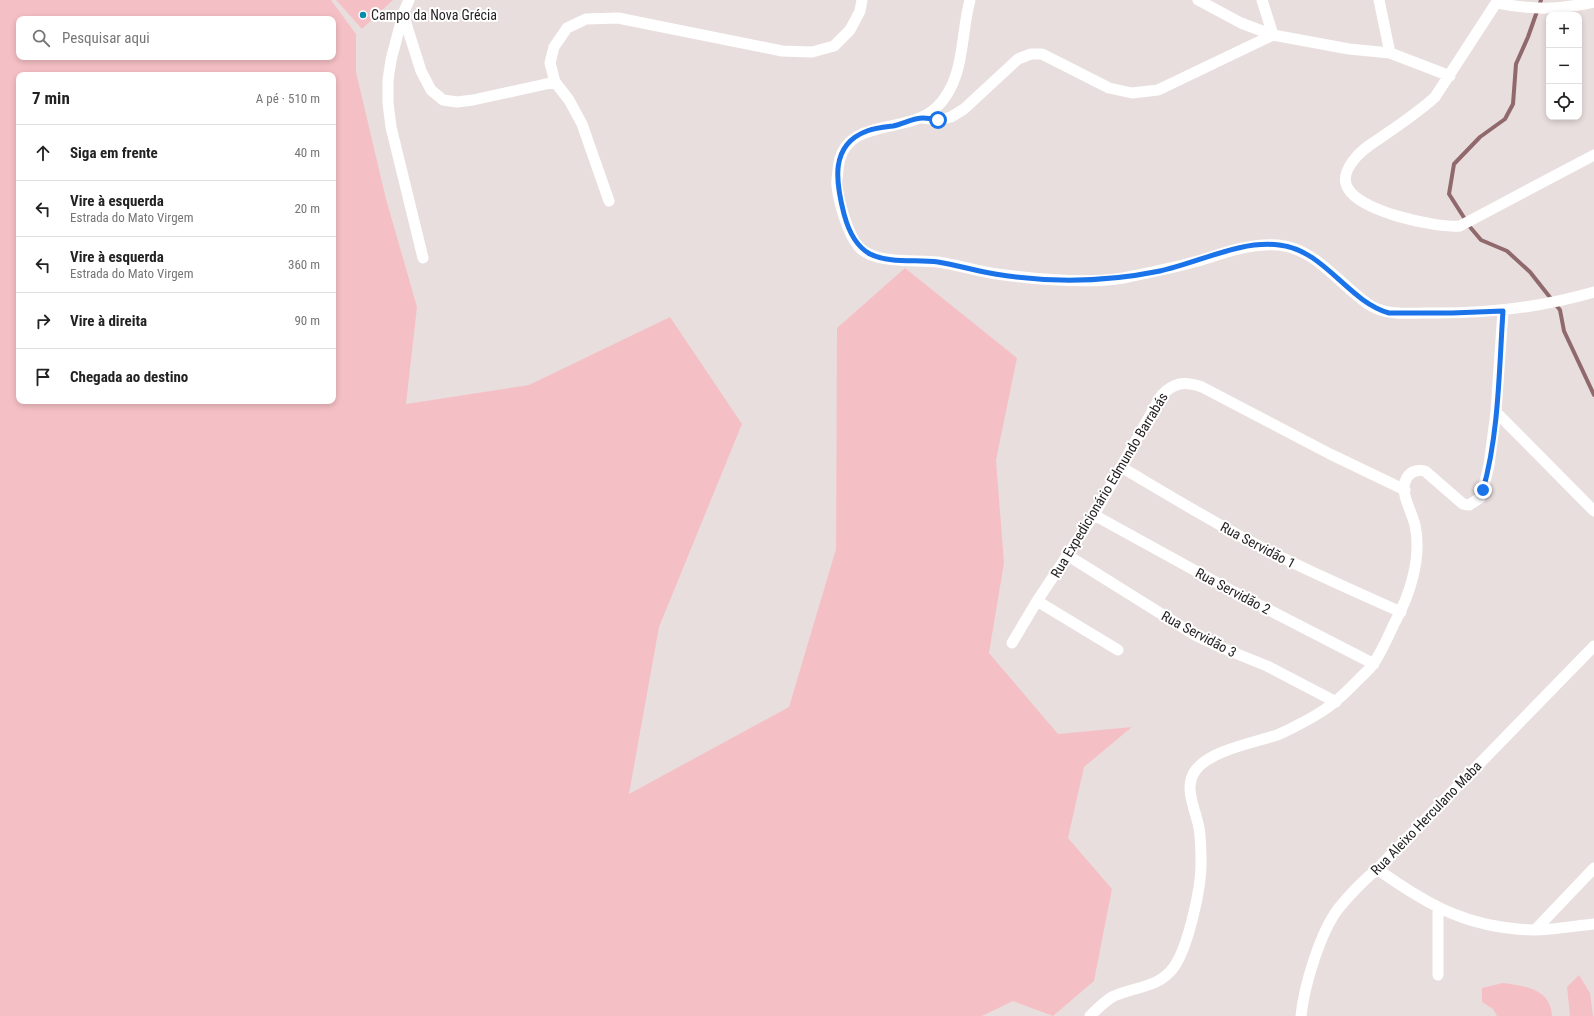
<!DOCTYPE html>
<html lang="pt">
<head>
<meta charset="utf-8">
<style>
  body { margin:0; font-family:"Roboto Condensed",sans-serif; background:#f6f6f6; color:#222 }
  .controls { position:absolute; right:12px; top:12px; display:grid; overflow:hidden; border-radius:8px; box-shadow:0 2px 6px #0003 }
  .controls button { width:36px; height:36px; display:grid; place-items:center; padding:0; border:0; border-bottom:1px solid #e0e0e0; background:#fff; color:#222; font:20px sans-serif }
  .stop { position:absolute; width:12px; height:12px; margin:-9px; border:3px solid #1a73e8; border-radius:50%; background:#fff }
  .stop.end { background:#1a73e8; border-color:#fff; box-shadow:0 1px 4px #0008 }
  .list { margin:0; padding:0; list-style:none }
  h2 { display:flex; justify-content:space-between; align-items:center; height:52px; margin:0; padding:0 16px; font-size:17px }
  h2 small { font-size:13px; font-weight:400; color:#767676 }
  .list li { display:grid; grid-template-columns:26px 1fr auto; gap:12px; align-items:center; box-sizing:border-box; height:56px; padding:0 16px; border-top:1px solid #e0e0e0 }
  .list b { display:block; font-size:15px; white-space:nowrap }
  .list p { margin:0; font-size:13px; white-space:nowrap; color:#767676 }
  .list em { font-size:13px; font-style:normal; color:#767676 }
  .icon { flex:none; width:22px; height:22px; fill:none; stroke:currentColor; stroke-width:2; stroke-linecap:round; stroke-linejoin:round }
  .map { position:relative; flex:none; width:1594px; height:1016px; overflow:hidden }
  .search { position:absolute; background:#fff; box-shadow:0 2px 6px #0003; left:16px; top:16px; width:320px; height:44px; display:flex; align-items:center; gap:10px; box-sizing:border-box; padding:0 14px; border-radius:8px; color:#767676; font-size:15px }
  .panel { position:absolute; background:#fff; box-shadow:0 2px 6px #0003; left:16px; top:72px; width:320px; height:332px; border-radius:8px }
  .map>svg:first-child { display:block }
  .green { fill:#f5c0c5; fill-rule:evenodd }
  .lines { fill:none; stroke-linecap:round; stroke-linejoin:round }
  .stream { stroke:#90696d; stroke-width:4 }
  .street { stroke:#fff; stroke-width:11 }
  .route { stroke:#1a73e8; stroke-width:5 }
  .poi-dot { fill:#068bab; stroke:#fff; stroke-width:1.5 }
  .labels { text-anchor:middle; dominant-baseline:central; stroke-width:4; stroke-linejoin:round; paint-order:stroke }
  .poi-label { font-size:14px; fill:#221e1f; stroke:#fff; text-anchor:start }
  .street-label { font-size:14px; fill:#221e1f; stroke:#fff }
</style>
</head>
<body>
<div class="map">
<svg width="1594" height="1016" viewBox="0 0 1594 1016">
  <rect width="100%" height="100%" fill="#e9dede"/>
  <path class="green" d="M0,0H331L356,34V72L386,199L417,307L406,404L529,385L670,317L742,424L659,627L629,794L789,707L836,549L837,328L905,268L1017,358L996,460L1004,563L989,653L1058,734L1132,727L1084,767L1068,838L1112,889L1094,981L1053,1016L1013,1001L982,1016H0ZM19,19H333V57H19ZM19,75H333V401H19Z
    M336,0H393L362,29Z
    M1579,975L1590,993L1593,1016H1570L1567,987Z
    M1503,983C1526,986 1551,989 1552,1016H1497L1493,1009L1482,1002V988Z"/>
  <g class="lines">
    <path class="stream" d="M1541,0L1528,37L1516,64L1513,104L1505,119L1480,137L1454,164L1449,194L1470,227L1481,240L1507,251L1530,272L1560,310L1564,331L1594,395"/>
    <path class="street" d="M409,0L403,14L421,71L431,90L443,100L457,102L473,100L555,82
      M970,0C960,36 966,79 936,108C906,136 842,115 838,170C838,175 836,181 837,186C839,203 848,235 859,247C876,265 915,259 938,262C958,265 978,271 997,274C1034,279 1087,284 1123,278C1148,273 1173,268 1198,261C1224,253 1250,243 1278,245C1315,248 1339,284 1368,304C1386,316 1406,313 1426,313C1484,314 1539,308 1594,292
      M1198,0L1241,23L1273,35L1349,49L1390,53L1450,76
      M1379,0L1390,53
      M1498,0L1435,97C1420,111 1403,122 1386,134C1375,142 1361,149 1353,161C1348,167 1344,176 1346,184C1353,211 1436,228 1460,226L1594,155
      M1497,3C1534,10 1557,10 1594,2
      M403,14L391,60L388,80V103L391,127L423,258
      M923,118L938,120L951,117L964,109L1018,59L1031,54H1042L1109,88L1132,93L1158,90L1273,35L1262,0
      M609,201L582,124L569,100L555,82L550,63L554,47L567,28L586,19L618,18L782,51L812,52L834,46L850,30L860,11L862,0
      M1496,412L1594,511
      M1121,467C1165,493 1209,520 1255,544C1303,569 1352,590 1401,612
      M1094,515L1234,592L1374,664
      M1067,555L1195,635L1220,647L1267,666L1336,702
      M1037,601L1118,650
      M1012,643L1037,601L1094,515L1161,396C1174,382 1184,381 1202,387L1330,454L1405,490
      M1377,869C1429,906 1468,928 1533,930C1553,930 1574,926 1594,924
      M1438,907V975
      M1535,930L1594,868
      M1090,1016C1097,1009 1104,1002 1112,997C1134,986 1158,989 1174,967C1188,947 1201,889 1201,864C1201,853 1201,839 1199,828C1196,810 1183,788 1195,771C1209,751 1252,743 1274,736C1281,734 1288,730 1294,727C1324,712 1336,703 1359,679C1364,674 1370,669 1374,663C1382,651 1388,637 1394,624C1410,595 1422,558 1415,525C1412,512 1401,495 1405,482C1408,472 1416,469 1425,471L1463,504L1469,505L1480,498L1483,490L1489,465L1496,412L1503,311
      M1301,1016C1304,986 1320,933 1338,909C1350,894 1363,881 1377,869L1594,646"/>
  </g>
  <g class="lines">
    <path class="route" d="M938,120C933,119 928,118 923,118C913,118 903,124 893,126C885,127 875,128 867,131C829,145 836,183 844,214C848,229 855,246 870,254C890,264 917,259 938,262C957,265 976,271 995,274C1049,283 1106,282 1160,271C1198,263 1240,240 1279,245C1325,250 1347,301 1389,313H1452L1503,311C1499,370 1499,433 1483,490"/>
  </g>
  <circle class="poi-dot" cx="363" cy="15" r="4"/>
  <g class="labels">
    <g class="poi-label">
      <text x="371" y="15">Campo da Nova Grécia</text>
    </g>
    <g class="street-label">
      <text transform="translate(1109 485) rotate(-59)">Rua Expedicionário Edmundo Barrabás</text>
      <text transform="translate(1258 545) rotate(28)">Rua Servidão 1</text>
      <text transform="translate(1233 591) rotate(28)">Rua Servidão 2</text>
      <text transform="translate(1199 634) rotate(28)">Rua Servidão 3</text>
      <text transform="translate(1426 818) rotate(-46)">Rua Aleixo Herculano Maba</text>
    </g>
  </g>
</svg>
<div class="controls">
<button>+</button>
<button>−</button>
<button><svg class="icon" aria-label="locate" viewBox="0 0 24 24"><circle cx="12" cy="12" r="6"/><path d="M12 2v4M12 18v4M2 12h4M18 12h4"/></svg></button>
</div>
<div class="stop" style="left:938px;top:120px"></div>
<div class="stop end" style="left:1483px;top:490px"></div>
<div class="search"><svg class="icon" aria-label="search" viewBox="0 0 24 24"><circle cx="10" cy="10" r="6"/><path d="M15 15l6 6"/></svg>Pesquisar aqui</div>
<section class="panel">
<h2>7 min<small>A pé · 510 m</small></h2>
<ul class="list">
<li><svg class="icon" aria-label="ahead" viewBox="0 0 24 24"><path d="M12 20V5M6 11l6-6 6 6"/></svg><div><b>Siga em frente</b></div><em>40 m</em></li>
<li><svg class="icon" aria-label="left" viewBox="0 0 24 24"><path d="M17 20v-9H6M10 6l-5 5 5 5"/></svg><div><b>Vire à esquerda</b><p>Estrada do Mato Virgem</p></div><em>20 m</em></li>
<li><svg class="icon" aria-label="left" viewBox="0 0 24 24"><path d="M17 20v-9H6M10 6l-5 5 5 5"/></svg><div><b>Vire à esquerda</b><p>Estrada do Mato Virgem</p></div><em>360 m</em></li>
<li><svg class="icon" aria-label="right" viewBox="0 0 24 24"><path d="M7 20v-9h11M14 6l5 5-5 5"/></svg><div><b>Vire à direita</b></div><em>90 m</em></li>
<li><svg class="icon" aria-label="arrive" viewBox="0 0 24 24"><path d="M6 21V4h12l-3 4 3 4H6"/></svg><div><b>Chegada ao destino</b></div></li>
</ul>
</section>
</div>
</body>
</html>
